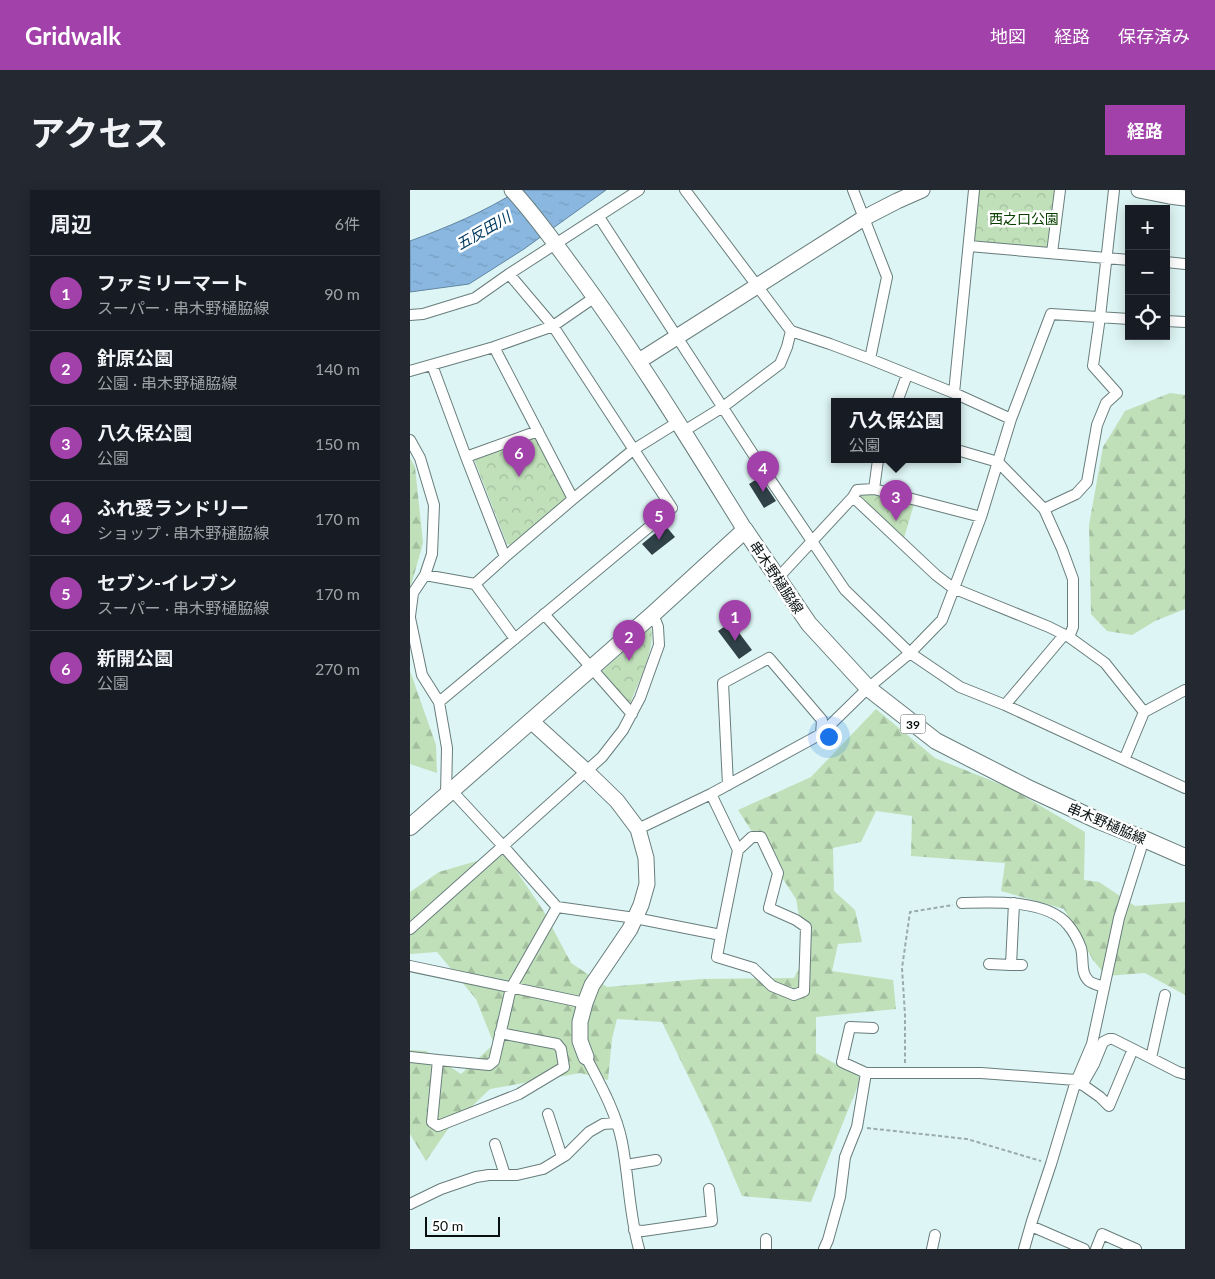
<!DOCTYPE html>
<html lang="ja">
<head>
<meta charset="utf-8">
<style>
  body { margin:0; font-family:Lato,"Noto Sans JP",sans-serif; background:#242831; color:#f1f3f6 }
  .controls { position:absolute; right:15px; top:15px; display:grid; overflow:hidden; border-radius:0px; box-shadow:0 2px 12px #0003 }
  .controls button { width:45px; height:45px; display:grid; place-items:center; padding:0; border:0; border-bottom:1px solid #363941; background:#171b24; color:#f1f3f6; font:25px sans-serif }
  .scale { position:absolute; left:15px; bottom:12px; width:75px; box-sizing:border-box; padding-left:5px; border:2px solid #070f0f; border-top:0; font-size:14px; line-height:18px; white-space:nowrap; color:#070f0f; -webkit-text-stroke:4px #fff; paint-order:stroke }
  .you { position:absolute; left:418px; top:546px; width:18px; height:18px; margin:-12px; border:4px solid #fff; border-radius:50%; background:#1a73e8; box-shadow:0 0 0 8px #1a73e833 }
  .badge { display:grid; place-items:center; width:32px; height:32px; border-radius:50%; background:#a141a9; color:#fff; font-size:16px; font-weight:700 }
  .pin { position:absolute; translate:-50% -41px; filter:drop-shadow(0 1px 2px #0008) }
  .pin::after { content:''; position:absolute; top:26px; width:18px; height:15px; background:inherit; clip-path:polygon(0 0,100% 0,50% 100%) }
  .popup { position:absolute; left:421px; top:208px; width:130px; height:65px; box-sizing:border-box; display:grid; place-content:center; border-radius:0px; background:#171b24; filter:drop-shadow(0 1px 4px #0005); font-size:16px; white-space:nowrap; color:#9ea1a6 }
  .popup b { font-size:19px; color:#f1f3f6 }
  .popup::after { content:''; position:absolute; left:50%; top:100%; margin-left:-10px; border:10px solid transparent; border-top-color:#171b24 }
  .list { margin:0; padding:0; list-style:none }
  h2 { display:flex; justify-content:space-between; align-items:center; height:65px; margin:0; padding:0 20px; font-size:21px }
  h2 small { font-size:16px; font-weight:400; color:#9ea1a6 }
  .list li { display:grid; grid-template-columns:32px 1fr auto; gap:15px; align-items:center; box-sizing:border-box; height:75px; padding:0 20px; border-top:1px solid #363941 }
  .list b { display:block; font-size:19px; white-space:nowrap }
  .list p { margin:0; font-size:16px; white-space:nowrap; color:#9ea1a6 }
  .list em { font-size:16px; font-style:normal; color:#9ea1a6 }
  .icon { flex:none; width:28px; height:28px; fill:none; stroke:currentColor; stroke-width:2; stroke-linecap:round; stroke-linejoin:round }
  .map { position:relative; flex:none; width:775px; height:1059px; overflow:hidden; border-radius:0px }
  header { display:flex; align-items:center; gap:30px; box-sizing:border-box; height:70px; padding:0 25px; background:#a141a9; color:#fff }
  header strong { font-size:24px }
  nav { display:flex; gap:28px; margin-inline-start:auto; font-size:18px }
  .intro { display:flex; align-items:center; justify-content:space-between; box-sizing:border-box; height:120px; padding:0 30px }
  h1 { margin:0; font-size:35px }
  .button { padding:12px 22px; border-radius:0px; background:#a141a9; color:#fff; font-size:18px; font-weight:700 }
  main { display:flex; gap:30px; padding:0 30px }
  aside { flex:1; background:#171b24; border-radius:0px; box-shadow:0 2px 12px #0003 }
  .map>svg:first-child { display:block }
  .forest { fill:url(#forest-firs) }
  .park { fill:url(#park-crowns) }
  .water { fill:url(#water-ripples); stroke:#6285a1 }
  .building { fill:#304248 }
  .lines { fill:none; stroke-linecap:round; stroke-linejoin:round }
  .street-casing { stroke:#687d7c; stroke-width:12 }
  .secondary-casing { stroke:#687d7c; stroke-width:17 }
  .primary-casing { stroke:#687d7c; stroke-width:18 }
  .path { stroke:#99acab; stroke-width:2; stroke-dasharray:4 2.5; stroke-linecap:butt }
  .street { stroke:#fff; stroke-width:10 }
  .secondary { stroke:#fff; stroke-width:15 }
  .primary { stroke:#fff; stroke-width:16 }
  .labels { text-anchor:middle; dominant-baseline:central; stroke-width:5; stroke-linejoin:round; paint-order:stroke }
  .shield { fill:#fff; stroke:#515757; stroke-width:1 }
  .shield-label { font-size:12px; font-weight:bold; fill:#070f0f }
  .park-label { font-size:14px; fill:#094000; stroke:#fff }
  .street-label { font-size:14px; fill:#070f0f; stroke:#fff }
  .water-label { font-size:15px; font-style:italic; fill:#013a60; stroke:#fff }
</style>
</head>
<body>
<header>
<strong>Gridwalk</strong>
<nav><a>地図</a><a>経路</a><a>保存済み</a></nav>
</header>
<div class="intro"><h1>アクセス</h1><a class="button">経路</a></div>
<main>
<aside>
<h2>周辺<small>6件</small></h2>
<ul class="list">
<li><span class="badge">1</span><div><b>ファミリーマート</b><p>スーパー · 串木野樋脇線</p></div><em>90 m</em></li>
<li><span class="badge">2</span><div><b>針原公園</b><p>公園 · 串木野樋脇線</p></div><em>140 m</em></li>
<li><span class="badge">3</span><div><b>八久保公園</b><p>公園</p></div><em>150 m</em></li>
<li><span class="badge">4</span><div><b>ふれ愛ランドリー</b><p>ショップ · 串木野樋脇線</p></div><em>170 m</em></li>
<li><span class="badge">5</span><div><b>セブン-イレブン</b><p>スーパー · 串木野樋脇線</p></div><em>170 m</em></li>
<li><span class="badge">6</span><div><b>新開公園</b><p>公園</p></div><em>270 m</em></li>
</ul>
</aside>
<div class="map">
<svg width="775" height="1059" viewBox="0 0 775 1059">
  <defs>
    <pattern id="forest-firs" width="22" height="20" patternUnits="userSpaceOnUse" patternTransform="scale(1.25)"><rect width="22" height="20" fill="#c0e0ba"/><path d="M5 1l3.5 6h-7zM16 11l3.5 6h-7z" fill="#a4bf9f"/></pattern>
    <pattern id="park-crowns" width="20" height="18" patternUnits="userSpaceOnUse" patternTransform="scale(1.25)"><rect width="20" height="18" fill="#c0e0ba"/><path d="M2 6a3 3 0 1 1 6 0M12 15a3 3 0 1 1 6 0" fill="none" stroke="#a4bf9f"/></pattern>
    <pattern id="water-ripples" width="26" height="14" patternUnits="userSpaceOnUse" patternTransform="scale(1.25)"><rect width="26" height="14" fill="#89b7e0"/><path d="M2 4q2-2 4 0t4 0M15 11q2-2 4 0t4 0" fill="none" stroke="#759cbf"/></pattern>
  </defs>
  <rect width="100%" height="100%" fill="#ddf5f4"/>
  <path class="forest" d="M760,203L775,205V419L745,431L722,445L697,441L681,424L679,335L693,257L715,221Z
    M0,268L5,277L13,353L0,399Z
    M0,481L26,555L27,583L0,574Z
    M466,519L525,568L600,598L675,642L674,690L689,692L725,716L775,712V805L735,783L696,786L683,770L654,719L591,701L595,673L501,666L502,626L466,621L451,652L423,658L424,701L445,720L452,752L428,754L422,781L483,790L486,819L406,827V863L451,888L401,1012L332,1006L301,933L252,832L207,829L202,849L198,890L170,883L80,899L38,939L16,971L0,944V860L16,861L51,884L84,854L66,809L27,762L0,764V702L29,682L94,663L133,720L161,773L197,797L291,789L384,788L396,765L386,709L328,620L401,587Z"/>
  <path class="park" d="M568,0H647L640,58L567,51L563,48Z
    M124,246L156,305L155,310L101,355L97,354L64,269Z
    M453,303L481,305L504,314L494,348H490L449,309Z
    M241,438C246,458 227,495 220,514L192,481Z"/>
  <path class="water" d="M109,0H196L114,59L59,94L0,102V51C38,37 74,22 109,0Z"/>
  <path class="building" d="M350,287L366,311L354,318L339,294Z
    M255,335L265,347L242,365L232,354Z
    M321,432L342,460L329,469L308,441Z"/>
  <g class="lines">
    <g class="street-casing">
      <path id="street" d="M275,0L381,141L420,154L460,169L544,203L601,229L571,327L532,430L500,463L458,498L411,544
        M443,0L477,87L460,169
        M189,27L343,264L435,400L500,463L550,497L595,515L654,445
        M559,56L719,70
        M642,63L650,0
        M756,72L775,74
        M0,125L13,124L65,108L99,84L229,0
        M756,131L775,132
        M84,157L163,309
        M22,175L56,267L95,367
        M0,181L84,157L143,136L185,107
        M544,203L564,0
        M487,212L497,185
        M601,229L641,124L719,129
        M274,241L313,217L370,174L377,157L381,141
        M0,250L10,268L24,315L22,364L15,385L3,403L0,426
        M547,260L588,272L634,319L652,359L663,389V437L659,447
        M56,267L128,241
        M464,299L468,270
        M443,307L526,385L543,398L639,437L659,447L695,473L734,522L775,500
        M634,319L666,304L677,292L687,235L696,213L707,203L683,176L690,127L704,0
        M15,385L65,394L105,449
        M367,389L443,307L447,300L464,299L571,327
        M65,394L95,367L163,309L223,260L268,232
        M134,424L222,524
        M0,428L12,485L29,512L37,558L36,605
        M29,512L262,318L143,136L99,84
        M595,515L775,598
        M714,570L734,522
        M42,601L93,656L192,567L213,540L230,508L249,455L248,437L243,424
        M228,639L301,604L411,544L412,530L359,468L313,493L318,595
        M552,713C582,712 637,709 658,735C664,742 668,750 671,758C674,769 670,783 679,791C683,794 689,795 693,797
        M0,739L93,656L147,717L225,728L311,745L328,660L301,604
        M311,745L307,767L343,778L362,796L384,805L394,801L396,737L386,730L359,718L368,683L351,647H342L328,660
        M579,774L601,775L604,713
        M601,775H612
        M0,776L175,813
        M723,859L768,882L775,884
        M0,867L28,870L22,932L28,936L109,904L154,877L151,859L147,854L90,843
        M176,867C190,894 206,922 212,952C219,988 219,1024 229,1059
        M741,868L755,805
        M28,870L79,875L84,871L101,798L147,717
        M456,883L432,872L440,837L463,838
        M138,924L152,967
        M85,954L95,985
        M216,975L246,970
        M0,1014L31,999L66,987L79,985H107L133,979L156,965L179,942L193,934L207,933
        M621,1036L674,1059
        M224,1040L233,1041L302,1031L299,999
        M356,1049V1059
        M414,1059L418,1050L430,1007L435,967L447,937L456,883H571L666,890L690,907L699,916L723,859L703,849H699L693,852L684,874L672,895
        M522,1059L525,1045
        M614,1059L622,1031L641,974L665,894L682,854L709,728L734,649
        M686,1059L692,1044L726,1059"/>
    </g>
    <g class="secondary-casing">
      <path id="secondary" d="M102,0C126,26 146,55 167,83C228,166 281,253 335,340
        M729,0L759,6L775,8
        M229,171L454,28L487,11L512,0
        M121,531L176,581L207,611L228,639L236,668L237,694L231,715L220,739L182,795L175,813L170,832V851L176,867"/>
    </g>
    <g class="primary-casing">
      <path id="primary" d="M0,637L243,424L335,340L399,434L458,498L526,551L620,599L689,631L734,649L775,667"/>
    </g>
    <path class="path" d="M495,873V825L492,778L500,722L543,715
      M457,938L557,949L631,971"/>
    <use href="#street" class="street"/>
    <use href="#secondary" class="secondary"/>
    <use href="#primary" class="primary"/>
  </g>
  <g class="labels">
    <rect class="shield" x="490.5" y="524.5" width="25" height="19" rx="4"/>
    <g class="shield-label">
      <text x="503" y="534">39</text>
    </g>
    <g class="park-label">
      <text x="614" y="28">西之口公園</text>
    </g>
    <g class="street-label">
      <text transform="translate(367 387) rotate(56)">串木野樋脇線</text>
      <text transform="translate(697 633) rotate(23)">串木野樋脇線</text>
    </g>
    <g class="water-label">
      <text transform="translate(73 40) rotate(-30)">五反田川</text>
    </g>
  </g>
</svg>
<div class="controls">
<button>+</button>
<button>−</button>
<button><svg class="icon" aria-label="locate" viewBox="0 0 24 24"><circle cx="12" cy="12" r="6"/><path d="M12 2v4M12 18v4M2 12h4M18 12h4"/></svg></button>
</div>
<div class="scale">50 m</div>
<div class="you"></div>
<div class="pin badge" style="left:325px;top:451px">1</div>
<div class="pin badge" style="left:219px;top:471px">2</div>
<div class="pin badge" style="left:486px;top:331px">3</div>
<div class="popup"><b>八久保公園</b>公園</div>
<div class="pin badge" style="left:353px;top:302px">4</div>
<div class="pin badge" style="left:249px;top:350px">5</div>
<div class="pin badge" style="left:109px;top:287px">6</div>
</div>
</main>
</body>
</html>
